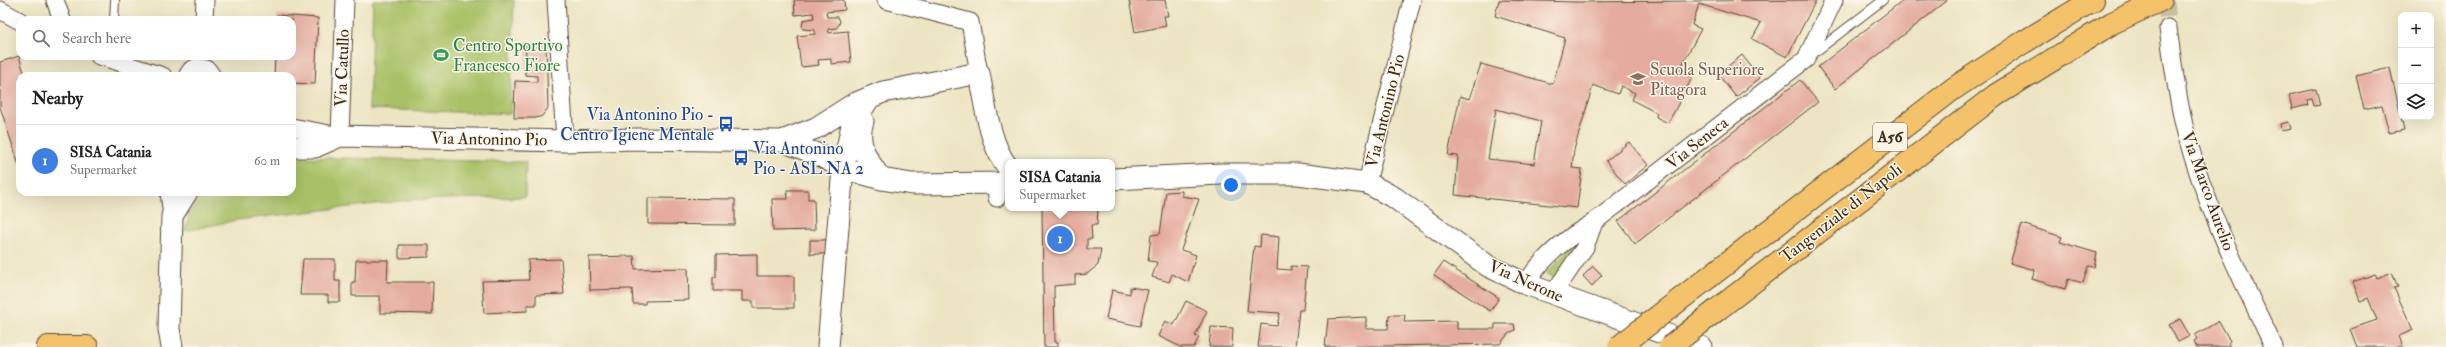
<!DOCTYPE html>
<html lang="en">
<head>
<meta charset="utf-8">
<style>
  body { margin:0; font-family:"IM FELL Double Pica",serif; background:#f2f2f2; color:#222 }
  .controls { position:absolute; right:12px; top:12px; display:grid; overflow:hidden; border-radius:8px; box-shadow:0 4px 16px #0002 }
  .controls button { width:36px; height:36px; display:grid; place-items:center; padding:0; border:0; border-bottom:1px solid #e0e0e0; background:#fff; color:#222; font:20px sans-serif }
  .you { position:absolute; left:1231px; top:185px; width:14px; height:14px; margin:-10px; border:3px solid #fff; border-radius:50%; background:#1a73e8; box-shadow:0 0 0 6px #1a73e833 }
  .badge { display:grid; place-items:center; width:26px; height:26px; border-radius:50%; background:#b45309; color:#fff; font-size:13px; font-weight:700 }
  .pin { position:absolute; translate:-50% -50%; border:2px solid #fff; box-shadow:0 1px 4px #0006 }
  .popup { position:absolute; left:1005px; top:159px; width:110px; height:52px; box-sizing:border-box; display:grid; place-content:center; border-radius:8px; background:#fff; filter:drop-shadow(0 1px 3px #0005); font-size:13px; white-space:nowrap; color:#767676 }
  .popup b { font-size:15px; color:#222 }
  .popup::after { content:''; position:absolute; left:50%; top:100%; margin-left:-8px; border:8px solid transparent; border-top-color:#fff }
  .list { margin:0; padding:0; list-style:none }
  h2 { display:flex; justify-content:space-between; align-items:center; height:52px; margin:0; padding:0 16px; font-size:17px }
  h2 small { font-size:13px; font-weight:400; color:#767676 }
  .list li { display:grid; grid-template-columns:26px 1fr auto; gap:12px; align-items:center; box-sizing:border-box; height:72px; padding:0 16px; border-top:1px solid #e0e0e0 }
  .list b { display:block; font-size:15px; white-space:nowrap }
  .list p { margin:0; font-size:13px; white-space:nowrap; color:#767676 }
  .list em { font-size:13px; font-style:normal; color:#767676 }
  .icon { flex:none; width:22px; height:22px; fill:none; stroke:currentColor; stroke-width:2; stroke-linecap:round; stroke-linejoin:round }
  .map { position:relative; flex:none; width:2446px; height:347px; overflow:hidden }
  .search { position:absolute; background:#fff; box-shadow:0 4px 16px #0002; left:16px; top:16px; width:280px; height:44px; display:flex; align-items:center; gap:10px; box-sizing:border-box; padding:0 14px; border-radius:12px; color:#767676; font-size:15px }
  .panel { position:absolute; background:#fff; box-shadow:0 4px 16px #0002; left:16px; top:72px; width:280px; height:124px; border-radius:12px }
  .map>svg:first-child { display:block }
  .green { fill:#a8c166; stroke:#727642 }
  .building { fill:#e4ab9e; fill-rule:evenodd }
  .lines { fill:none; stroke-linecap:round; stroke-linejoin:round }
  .minor-tunnel { stroke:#c9bfa1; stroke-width:17; stroke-dasharray:17 8; stroke-linecap:butt }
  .service-casing { stroke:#564637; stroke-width:10 }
  .minor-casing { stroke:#564637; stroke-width:19 }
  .tertiary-casing { stroke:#564637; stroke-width:23 }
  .primary-casing { stroke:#564637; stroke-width:24 }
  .motorway-casing { stroke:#564637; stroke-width:24 }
  .service { stroke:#fff; stroke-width:8 }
  .minor { stroke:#fff; stroke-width:17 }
  .tertiary { stroke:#fff; stroke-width:21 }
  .primary { stroke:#f4c26a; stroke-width:22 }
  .motorway { stroke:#f4c26a; stroke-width:22 }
  .motorway-bridge-casing { stroke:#564637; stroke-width:24; stroke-linecap:butt }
  .motorway-bridge { stroke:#f4c26a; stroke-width:22 }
  .labels { text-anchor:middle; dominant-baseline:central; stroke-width:3; stroke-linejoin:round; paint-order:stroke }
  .shield { fill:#fcf5e5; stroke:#75675a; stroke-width:1 }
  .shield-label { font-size:16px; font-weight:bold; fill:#3b2a1e }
  .leisure-label { font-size:17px; fill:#27864d; stroke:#fcf5e5; text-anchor:start }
  .street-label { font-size:17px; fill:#3b2a1e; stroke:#fcf5e5 }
  .education-label { font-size:17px; fill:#785e54; stroke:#fcf5e5; text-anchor:start }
  .transit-label { font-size:17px; fill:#164399; stroke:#fcf5e5; text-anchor:end }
</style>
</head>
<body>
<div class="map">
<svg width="2446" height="347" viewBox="0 0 2446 347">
  <rect width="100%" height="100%" fill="#fcf5e5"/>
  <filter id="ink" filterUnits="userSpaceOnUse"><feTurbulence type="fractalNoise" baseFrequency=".025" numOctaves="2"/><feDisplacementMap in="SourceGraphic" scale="8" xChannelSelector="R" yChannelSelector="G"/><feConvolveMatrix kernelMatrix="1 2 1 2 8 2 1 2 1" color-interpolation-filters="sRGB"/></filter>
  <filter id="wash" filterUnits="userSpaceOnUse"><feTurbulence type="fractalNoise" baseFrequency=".012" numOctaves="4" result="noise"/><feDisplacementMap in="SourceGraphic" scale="16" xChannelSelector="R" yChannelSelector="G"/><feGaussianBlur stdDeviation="0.9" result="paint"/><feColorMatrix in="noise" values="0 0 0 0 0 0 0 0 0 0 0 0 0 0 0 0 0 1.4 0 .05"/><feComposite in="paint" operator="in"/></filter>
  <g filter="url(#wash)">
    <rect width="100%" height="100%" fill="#ece4c2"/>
    <path class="green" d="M373,0H514L510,114L369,109Z
      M292,157L526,162L525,197L410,200L237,220L185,231L190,213L200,192H292Z
      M1581,236L1584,238L1556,278L1546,274Z"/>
    <g id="blocks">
      <path class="building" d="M794,0H844L845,10L826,12L827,17H838L840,21L839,25L836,28L828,29L829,33L848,31L851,62L831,64V59L818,60L819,65L801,67L797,36L815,34V30L803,29L802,26L803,20L814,18L813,13L795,15Z
        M1129,0H1165L1168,16H1164L1166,26L1135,32Z
        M1499,0L1576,2L1816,0L1787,57L1752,39L1761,23L1699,4L1692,25L1701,29L1679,71L1692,78L1668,123L1656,117L1657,113L1632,100L1635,93L1621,86L1618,94L1593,85L1574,150L1572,168L1582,169L1577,208L1455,195L1458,156L1448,155L1460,96L1469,99L1481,64L1553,84L1565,38L1495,16ZM1496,109L1541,121L1534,164L1488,159Z
        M1903,0H1948L1835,89L1818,67Z
        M277,15L318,18L315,84L292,83V76H274L275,56H292V20H277Z
        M526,44H546L548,108L542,116L536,118H514L515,81L537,82V76L525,75Z
        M1742,55L1760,78L1736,97L1718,74Z
        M19,56L25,76H20V168L0,107V62Z
        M2390,68L2404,130L2389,133L2382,105L2364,109L2356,76Z
        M1800,80L1818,102L1635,244L1618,221Z
        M2316,89L2320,105L2314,106L2312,99L2307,100L2308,105L2292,109L2289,95Z
        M2289,122L2291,129L2281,131L2280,124Z
        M1629,142L1648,165L1625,184L1606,161Z
        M787,190H808V199H814L815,230L773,231L772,199H788Z
        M1182,191V196L1199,199L1181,250L1196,255L1188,282L1172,274L1169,282L1152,277L1157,262L1148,261L1151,235L1160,234L1166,192Z
        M648,198L735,199V225L648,224Z
        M1042,208H1098L1097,225H1091L1092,239H1087V249H1101L1098,265L1087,274L1075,275V284L1054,286L1055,342H1058V347H1044Z
        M2022,224L2062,237L2060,242L2097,253L2094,267L2088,266L2083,283L2068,279L2065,289L2032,279L2035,270L2010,263Z
        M1261,235L1279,237L1277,269L1291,270V266L1307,267L1303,310H1299L1295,347H1258L1261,324L1277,326L1280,313L1247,311L1254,246L1260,247Z
        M810,240H827L825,254H810Z
        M399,245H429V257L399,258Z
        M757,254V276H794V308H753V301H742V291H713V277H716V255Z
        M634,256L635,269L688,268L689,300L645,301V304H633L632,289L590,290L589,257Z
        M303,259H335V281H340V302H328V295H300Z
        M561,259L564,294L536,295V305H527V311L484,313L482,281L529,280L528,260Z
        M356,260H388L387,282H433L432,314L380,313V296H352V282H355Z
        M1443,262L1499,298L1490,311L1434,275Z
        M1593,266L1602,275L1592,286L1583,276Z
        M2392,273L2398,287L2394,288L2413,330L2399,336L2403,347H2357L2350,329L2377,320L2368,298L2360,301L2353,282L2375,274L2377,279Z
        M1130,287L1148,290L1140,326L1106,319L1112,290L1130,294Z
        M1186,301L1207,311L1195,336L1199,337L1194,347H1181L1158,336L1165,321L1174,325Z
        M1389,315H1405L1404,322L1457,321V329H1495V324H1514L1515,330L1508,334L1500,344L1325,347L1328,319L1366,317V329H1388Z
        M2180,319L2190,336L2178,342L2169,325Z
        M2219,321L2230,341L2228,343L2230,347H2197L2194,341L2197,339L2195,335Z
        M1211,327L1233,328L1232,347H1209Z"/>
    </g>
  </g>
  <g filter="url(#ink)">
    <use href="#blocks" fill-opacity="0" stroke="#564637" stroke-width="1"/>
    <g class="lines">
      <path class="minor-tunnel" d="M2166,0L2168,28"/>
      <g class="service-casing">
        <path id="service" d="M114,20L115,0
          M1813,54L1883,0"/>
      </g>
      <g class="minor-casing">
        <path id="minor" d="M55,0L62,20
          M556,0L565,141
          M886,0L970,22L979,73
          M0,10L20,21
          M204,20L205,0
          M2168,28C2173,63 2177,99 2186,133C2206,208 2241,278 2274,347
          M99,56L163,76
          M187,76L191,70L197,67L207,69L212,76
          M292,127L340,136L345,0
          M996,183L997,198
          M1367,183L1412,0
          M169,192L172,216
          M1594,222L1806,59L1834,0
          M1526,284C1541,258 1568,237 1594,222L1585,247L1553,294"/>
      </g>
      <g class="tertiary-casing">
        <path id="tertiary" d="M863,121C855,144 868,161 881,179
          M782,141L816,128L854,104L883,92L979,73C984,100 990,147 1008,167
          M292,147H315L340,136L565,141L637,139L782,141L817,154L843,168L881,179L912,184L1008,183
          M1112,179L1221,174H1298L1367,183L1395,198L1488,266L1526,284L1701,347
          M172,347L169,329L172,216L187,192
          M828,347L843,168L852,125L870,97"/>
      </g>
      <g class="primary-casing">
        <path id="primary" d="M48,347H87"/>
      </g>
      <g class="motorway-casing">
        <path id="motorway" d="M1696,287L1953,89L2019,45L2093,0
          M1718,309L1996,95L2112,23L2161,0"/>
      </g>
      <use href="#service" class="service"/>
      <use href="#minor" class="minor"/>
      <use href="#tertiary" class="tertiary"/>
      <use href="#primary" class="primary"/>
      <use href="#motorway" class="motorway"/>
      <g class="motorway-bridge-casing">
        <path id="motorway-bridge" d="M1619,347L1696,287
          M1670,347L1718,309"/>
      </g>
      <use href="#motorway-bridge" class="motorway-bridge"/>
    </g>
  </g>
  <defs>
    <g id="stadium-bare" transform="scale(1.2)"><path d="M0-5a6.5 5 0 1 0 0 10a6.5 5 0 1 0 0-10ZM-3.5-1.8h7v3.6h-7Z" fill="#2e9e5b" stroke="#fcf5e5" stroke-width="2.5" paint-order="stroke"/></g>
    <g id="school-bare" transform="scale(1.2)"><path d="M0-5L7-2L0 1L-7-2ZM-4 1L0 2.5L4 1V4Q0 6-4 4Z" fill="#8d6e63" stroke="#fcf5e5" stroke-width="2.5" paint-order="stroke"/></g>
    <g id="bus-bare" transform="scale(1.2)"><path d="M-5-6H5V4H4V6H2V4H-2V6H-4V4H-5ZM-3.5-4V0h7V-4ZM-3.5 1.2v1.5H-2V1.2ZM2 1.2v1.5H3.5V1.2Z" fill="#1a4fb4" stroke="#fcf5e5" stroke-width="2.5" paint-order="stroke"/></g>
  </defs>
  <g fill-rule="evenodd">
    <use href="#stadium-bare" x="441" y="55"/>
    <use href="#school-bare" x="1638" y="79"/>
    <use href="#bus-bare" x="726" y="124"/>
    <use href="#bus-bare" x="741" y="158"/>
  </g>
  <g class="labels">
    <rect class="shield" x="1873" y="123" width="34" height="28" rx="3"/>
    <g class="shield-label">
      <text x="1890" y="137">A56</text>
    </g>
    <g class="leisure-label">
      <text x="453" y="45">Centro Sportivo<tspan x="453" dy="20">Francesco Fiore</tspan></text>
    </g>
    <g class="street-label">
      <text transform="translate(342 68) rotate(-88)">Via Catullo</text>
      <text transform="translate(1385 111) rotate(-76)">Via Antonino Pio</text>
      <text transform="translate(489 139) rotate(1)">Via Antonino Pio</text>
      <text transform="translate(1697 143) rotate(-38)">Via Seneca</text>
      <text transform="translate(2208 191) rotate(70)">Via Marco Aurelio</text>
      <text transform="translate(1841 213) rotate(-38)">Tangenziale di Napoli</text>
      <text transform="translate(1526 281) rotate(24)">Via Nerone</text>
    </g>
    <g class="education-label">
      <text x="1650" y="69">Scuola Superiore<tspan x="1650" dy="20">Pitagora</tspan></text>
    </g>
    <g class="transit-label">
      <text x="714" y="114">Via Antonino Pio -<tspan x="714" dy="20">Centro Igiene Mentale</tspan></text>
      <text x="753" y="148" text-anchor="start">Via Antonino<tspan x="753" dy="20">Pio - ASL NA 2</tspan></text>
    </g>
  </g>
</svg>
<div class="controls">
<button>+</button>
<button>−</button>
<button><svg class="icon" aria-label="layers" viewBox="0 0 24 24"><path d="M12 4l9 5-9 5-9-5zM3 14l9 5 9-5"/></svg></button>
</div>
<div class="you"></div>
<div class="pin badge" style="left:1060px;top:239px;background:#3f7fe0">1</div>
<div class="popup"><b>SISA Catania</b>Supermarket</div>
<div class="search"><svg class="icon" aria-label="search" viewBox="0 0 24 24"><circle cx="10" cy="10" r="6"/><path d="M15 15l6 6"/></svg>Search here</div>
<section class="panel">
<h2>Nearby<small></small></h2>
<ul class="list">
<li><span class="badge" style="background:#3f7fe0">1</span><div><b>SISA Catania</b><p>Supermarket</p></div><em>60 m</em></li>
</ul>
</section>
</div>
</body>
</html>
